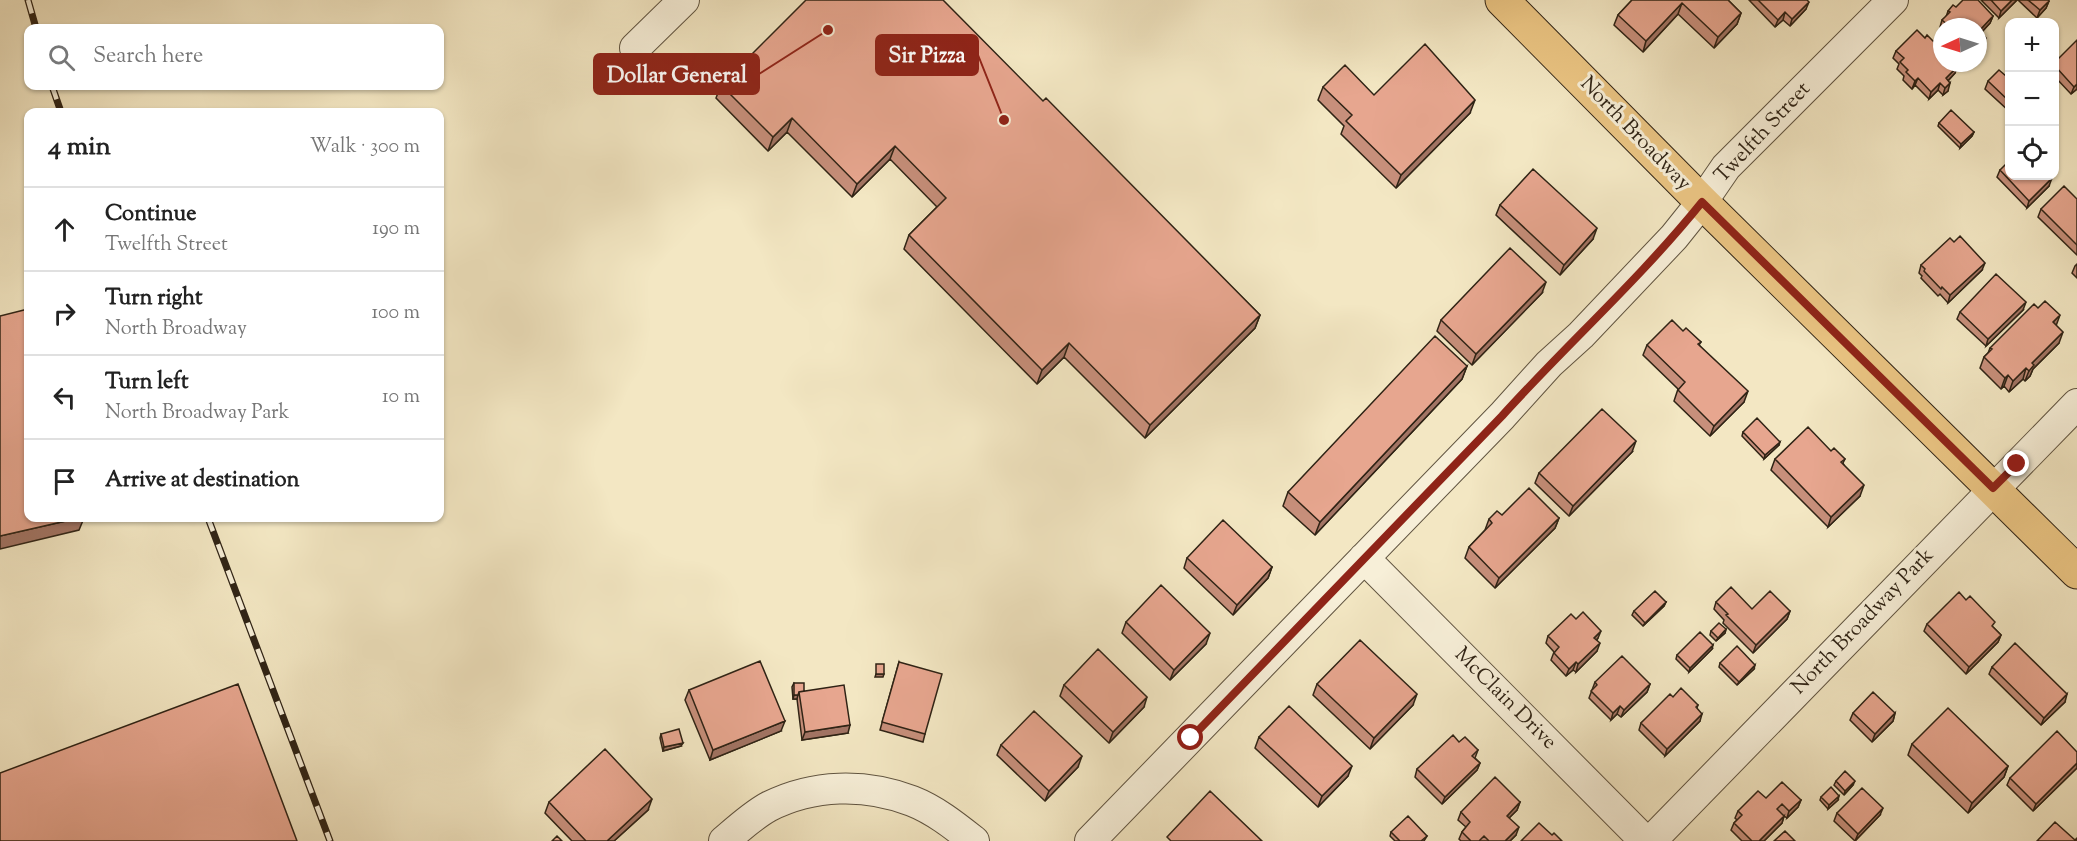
<!DOCTYPE html>
<html lang="en">
<head>
<meta charset="utf-8">
<style>
  body { margin:0; font-family:"Sorts Mill Goudy",serif; background:#f2f2f2; color:#222 }
  .controls { position:absolute; right:18px; top:18px; display:grid; overflow:hidden; border-radius:12px; box-shadow:0 2px 4px #0004 }
  .controls button { width:54px; height:54px; display:grid; place-items:center; padding:0; border:0; border-bottom:2px solid #e0e0e0; background:#fff; color:#222; font:30px sans-serif }
  .compass { position:absolute; left:1933px; top:18px; width:54px; height:54px; border-radius:50%; background:#fff; box-shadow:0 2px 4px #0004; rotate:266deg }
  .stop { position:absolute; width:18px; height:18px; margin:-14px; border:4px solid #8f2418; border-radius:50%; background:#fff }
  .stop.end { background:#8f2418; border-color:#fff; box-shadow:0 2px 6px #0008 }
  .list { margin:0; padding:0; list-style:none }
  h2 { display:flex; justify-content:space-between; align-items:center; height:78px; margin:0; padding:0 24px; font-size:26px }
  h2 small { font-size:20px; font-weight:400; color:#767676 }
  .list li { display:grid; grid-template-columns:39px 1fr auto; gap:18px; align-items:center; box-sizing:border-box; height:84px; padding:0 24px; border-top:2px solid #e0e0e0 }
  .list b { display:block; font-size:22px; white-space:nowrap }
  .list p { margin:0; font-size:20px; white-space:nowrap; color:#767676 }
  .list em { font-size:20px; font-style:normal; color:#767676 }
  .icon { flex:none; width:33px; height:33px; fill:none; stroke:currentColor; stroke-width:2; stroke-linecap:round; stroke-linejoin:round }
  .map { position:relative; flex:none; width:2077px; height:841px; overflow:hidden }
  .search { position:absolute; background:#fff; box-shadow:0 2px 4px #0004; left:24px; top:24px; width:420px; height:66px; display:flex; align-items:center; gap:15px; box-sizing:border-box; padding:0 21px; border-radius:12px; color:#767676; font-size:22px }
  .panel { position:absolute; background:#fff; box-shadow:0 2px 4px #0004; left:24px; top:108px; width:420px; height:414px; border-radius:12px }
  .map>svg:first-child { display:block }
  .lines { fill:none; stroke-linecap:round; stroke-linejoin:round }
  .minor-casing { stroke:#605440; stroke-width:32 }
  .major-casing { stroke:#2f2315; stroke-width:35 }
  .minor { stroke:#f7efd8; stroke-width:30 }
  .major { stroke:#eac482; stroke-width:33 }
  .rail-casing { stroke:#2f2315; stroke-width:7 }
  .rail { stroke:#f7efd8; stroke-width:4.5; stroke-dasharray:14; stroke-linecap:butt }
  .wall { fill:#c78f7b; stroke:#2f2315; stroke-width:1.5 }
  .shaded-wall { fill:#a27464; stroke:#2f2315; stroke-width:1.5 }
  .building { fill:#e7a68f; stroke:#2f2315; stroke-width:1.5 }
  .route { stroke:#8f2418; stroke-width:8 }
  .labels { text-anchor:middle; dominant-baseline:central; stroke-width:6; stroke-linejoin:round; paint-order:stroke }
  .street-label { font-size:21px; fill:#2f2315; stroke:#f7efd8 }
  .leader { fill:none; stroke:#8f2418; stroke-width:2 }
  .callout-dot { fill:#8f2418; stroke:#f7efd8; stroke-width:2 }
  .callout { fill:#8f2418; stroke:#8f2418; stroke-width:2 }
  .callout-label { font-size:22px; text-anchor:middle; font-weight:bold; fill:#fff }
</style>
</head>
<body>
<div class="map">
<svg width="2077" height="841" viewBox="0 0 2077 841">
  <rect width="100%" height="100%" fill="#f3e7c3"/>
  <filter id="stains"><feTurbulence type="fractalNoise" baseFrequency=".00333" numOctaves="4"/><feColorMatrix values="0 0 0 0 .2 0 0 0 0 .09 0 0 0 0 .02 0 0 0 .5 -.17"/></filter>
  <radialGradient id="worn" r=".72"><stop offset=".6" stop-color="#630" stop-opacity="0"/><stop offset="1" stop-color="#630" stop-opacity=".3"/></radialGradient>
  <g class="lines">
    <g class="minor-casing">
      <path id="minor" d="M635,48L684,0
        M1364,558L1645,841
        M724,841C738,829 752,816 768,807C813,784 865,783 912,801C935,810 955,826 974,841
        M1090,841L1502,416L1549,364L1581,335L1674,237L1702,202L1726,167L1893,0
        M1651,841L2077,404"/>
    </g>
    <g class="major-casing">
      <path id="major" d="M1502,0L1702,202L2077,572"/>
    </g>
    <use href="#minor" class="minor"/>
    <use href="#major" class="major"/>
    <g class="rail-casing">
      <path id="rail" d="M28,0L36,28
        M52,86L61,112
        M208,518L330,841"/>
    </g>
    <use href="#rail" class="rail"/>
  </g>
  <path class="wall" d="M1632,0H1728L1741,13L1737,24L1714,48L1678,14L1643,52L1614,25L1618,15Z
    M1749,0H1807L1806,9L1790,26L1783,20L1775,27Z
    M1981,0H2017L1999,18Z
    M2018,0H2048L2049,1L2046,8L2037,18Z
    M1956,7L1993,16L1990,23L1981,33L1983,45L1978,50V27H1942V30L1940,27L1942,20L1946,17L1948,11Z
    M1896,51L1955,73L1948,81V91L1943,95L1938,90L1929,99L1915,85L1912,89L1903,80L1904,76L1897,69L1899,64L1893,58Z
    M2055,62L2077,89L2071,94L2055,77Z
    M2010,72V112L1985,89L1988,81L2006,76Z
    M721,85L1043,101L1260,315L1255,328L1145,438L1064,357L1037,384L904,249L909,235L937,207L890,159L852,197L787,132L768,151L716,98Z
    M1323,87L1374,95L1470,113L1396,188L1341,134L1344,126L1318,100Z
    M1939,123L1974,132L1972,136L1960,148L1938,126Z
    M2000,170L2049,186L2027,208L1997,177Z
    M2077,199V255L2038,217L2041,209Z
    M1500,205L1593,239L1560,275L1496,215Z
    M2077,264V278L2072,273L2075,266Z
    M1921,265L1982,270L1948,303L1940,294L1938,296L1921,278L1922,276L1919,273Z
    M1542,293L1472,365L1437,331L1441,320Z
    M2023,310L1986,346L1957,319L1960,312Z
    M2056,325L2059,343L2033,369L2030,376L2025,381L2023,379L2009,392L2004,386L2001,389L1980,368L1984,357L1988,353L1990,348Z
    M1683,331L1701,342L1699,345L1744,402L1710,436L1674,401L1678,389L1643,355L1647,345Z
    M1467,366L1462,379L1315,535L1283,506L1288,492Z
    M1743,432L1779,445L1764,459L1742,436Z
    M1831,451L1845,459L1843,463L1860,496L1828,527L1771,470L1775,459Z
    M1632,452L1569,516L1535,483L1539,473Z
    M1502,515L1559,518L1555,528L1495,588L1465,558L1469,547L1485,530L1489,519Z
    M1187,558L1272,567L1268,578L1233,615L1184,568Z
    M1666,602L1664,606L1643,626L1632,615L1634,611Z
    M1716,602L1752,609L1790,611L1787,619L1753,653L1723,623L1724,620L1714,609Z
    M1576,619L1598,638L1597,640V651L1576,672L1573,670L1566,676L1551,660L1554,652L1546,643L1548,636Z
    M1126,622L1206,644L1170,680L1122,633Z
    M1927,624L1993,627L2001,635L1998,642L1966,674L1924,631Z
    M1726,629L1725,633L1716,641L1710,635L1711,631Z
    M1712,649L1689,672L1676,659L1677,655Z
    M899,662L925,734L923,742L880,730Z
    M1720,663L1754,669L1737,685L1719,667Z
    M1992,667L2065,702L2041,725L1989,674Z
    M1595,682L1650,684L1647,692L1621,717L1617,714L1611,720L1589,698Z
    M794,683L804,691L848,733L802,740L797,699H793L792,687Z
    M1317,684L1413,705L1370,749L1313,695Z
    M1064,685L1144,707L1109,743L1060,696Z
    M689,690L781,731L710,760L685,700Z
    M1673,697L1698,705L1697,708L1700,721L1665,756L1639,730L1641,723Z
    M1853,713H1895L1893,721L1872,742L1850,720Z
    M661,734L681,746L663,751L660,738Z
    M1259,737L1348,776L1318,807L1255,748Z
    M1459,742L1478,750L1475,758L1480,763L1477,770L1442,804L1415,777L1417,769Z
    M1912,744L2008,766L2004,777L1968,813L1908,755Z
    M1001,745L1078,767L1045,801L997,755Z
    M2077,752V768L2033,811L2007,785L2010,778Z
    M1836,781L1853,785L1844,795L1834,785Z
    M1821,797L1838,800L1828,809L1820,800Z
    M1766,798L1801,800L1798,807L1787,818L1784,816L1782,823L1764,841H1742L1731,830L1734,823L1737,820L1735,818L1738,811Z
    M549,802L648,810L614,841H572L545,813Z
    M1520,802L1517,810L1509,818L1516,835L1510,841H1461L1459,839L1462,832L1466,827L1458,820L1461,812Z
    M1837,813L1880,815L1855,841L1834,821Z
    M1391,832L1427,836L1424,841H1395L1390,836Z"/>
  <path class="shaded-wall" d="M2012,0H2017L1999,18L2001,11Z
    M2049,1L2046,8L2037,18L2040,10Z
    M1809,2L1806,9L1790,26L1792,19Z
    M1682,3L1678,14L1643,52L1646,41Z
    M1785,12L1783,20L1775,27L1778,20Z
    M1741,13L1737,24L1714,48L1718,37Z
    M1993,16L1990,23L1978,36L1979,31Z
    M1986,38L1983,45L1978,50V45Z
    M1958,66L1955,73L1943,86L1946,78Z
    M1918,78L1915,85L1912,89L1915,81Z
    M1940,83L1938,90L1929,99L1931,92Z
    M1950,83L1948,91L1943,95L1945,88Z
    M2077,84V89L2071,94L2074,87Z
    M1475,100L1470,113L1396,188L1401,175Z
    M792,118L787,132L768,151L773,137Z
    M1974,132L1972,136L1960,148L1961,144Z
    M895,146L890,159L852,197L857,184Z
    M2052,178L2049,186L2027,208L2029,201Z
    M1597,228L1593,239L1560,275L1564,265Z
    M1985,263L1982,270L1948,303L1950,295Z
    M1546,282L1542,293L1472,365L1476,354Z
    M2026,302L2023,310L1986,346L1988,339Z
    M1260,315L1255,328L1145,438L1150,425Z
    M2060,315L2056,326L2053,322Z
    M2063,332L2059,343L2033,369L2030,376L2025,381L2032,363Z
    M1069,343L1064,357L1037,384L1042,370Z
    M1467,366L1462,379L1315,535L1320,522Z
    M2026,368L2023,379L2009,392L2013,381Z
    M2008,375L2004,386L2001,389L2005,378Z
    M1748,391L1744,402L1710,436L1714,426Z
    M1636,441L1632,452L1569,516L1573,506Z
    M1780,442L1779,445L1764,459L1765,455Z
    M1864,485L1860,496L1828,527L1831,517Z
    M79,518H84L79,530L0,549V536Z
    M1559,518L1555,528L1495,588L1499,578Z
    M1272,567L1268,578L1233,615L1237,605Z
    M1666,602L1664,606L1643,626L1645,623Z
    M1790,611L1787,619L1753,653L1756,645Z
    M1726,629L1725,633L1716,641L1718,638Z
    M1601,631L1598,638L1592,645L1594,638Z
    M1210,633L1206,644L1170,680L1174,670Z
    M2001,635L1998,642L1966,674L1969,667Z
    M1600,643L1597,651L1576,672L1578,664Z
    M1713,645L1712,649L1689,672L1690,668Z
    M1576,662L1573,670L1566,676L1569,669Z
    M1755,665L1754,669L1737,685L1739,682Z
    M876,674H884L883,677H875Z
    M1650,684L1647,692L1621,717L1624,710Z
    M1417,694L1413,705L1370,749L1374,738Z
    M2067,694L2065,702L2041,725L2044,718Z
    M794,695H798L797,699H793Z
    M1147,697L1144,707L1109,743L1113,732Z
    M1620,706L1617,714L1611,720L1613,713Z
    M1895,713L1893,721L1872,742L1875,734Z
    M1702,714L1700,721L1665,756L1667,749Z
    M785,721L781,731L710,760L713,750Z
    M850,725L848,733L802,740L805,732Z
    M683,743L681,746L663,751L664,747Z
    M1082,756L1078,767L1045,801L1049,791Z
    M1480,763L1477,770L1442,804L1445,797Z
    M2077,763V768L2033,811L2036,804Z
    M1352,766L1348,776L1318,807L1322,796Z
    M2008,766L2004,777L1968,813L1972,803Z
    M1855,781L1853,785L1844,795L1845,791Z
    M1839,796L1838,800L1828,809L1829,805Z
    M652,799L648,810L614,841H607Z
    M1801,800L1798,807L1787,818L1789,811Z
    M1520,802L1517,810L1504,823L1507,816Z
    M1883,808L1880,815L1855,841L1858,834Z
    M1784,816L1782,823L1764,841H1759Z
    M1519,827L1516,835L1510,841H1505Z"/>
  <path class="building" d="M806,0H943L1043,101L1046,98L1260,315L1150,425L1069,343L1042,370L909,235L946,198L895,146L857,184L792,118L773,137L721,85Z
    M1632,0H1728L1741,13L1718,37L1682,3L1646,41L1618,15Z
    M1758,0H1807L1809,2L1792,19L1785,12L1778,20Z
    M1963,0H1978L1993,16L1979,31L1986,38L1978,45V27H1950L1942,20L1950,12L1948,11L1953,5L1956,7Z
    M1991,0H2012L2001,11Z
    M2028,0H2048L2049,1L2040,10Z
    M1917,30L1925,38L1927,35L1942,50V63H1955L1958,66L1946,78L1950,83L1945,88L1940,83L1931,92L1918,78L1915,81L1906,72L1908,70L1900,62L1904,58L1896,51Z
    M2077,40V84L2074,87L2055,66V62Z
    M1425,44L1475,100L1401,175L1346,121L1352,115L1323,87L1345,65L1374,95Z
    M1999,70L2006,76L2010,72V102L1988,81Z
    M1951,110L1974,132L1961,144L1939,123Z
    M2010,160V176H2049L2052,178L2029,201L2000,170Z
    M1533,169L1597,228L1564,265L1500,205Z
    M2064,186L2077,199V245L2041,209Z
    M1960,236L1985,263L1950,295L1942,287L1941,289L1924,271L1925,269L1921,265L1950,238L1954,242Z
    M1510,248L1546,282L1476,354L1441,320Z
    M1996,274L2026,302L1988,339L1960,312Z
    M2045,301L2060,315L2053,322L2063,332L2032,363L2034,365L2029,371L2026,368L2013,381L2008,375L2005,378L1984,357L1992,349L1990,348L2034,304L2038,308Z
    M28,309V518H79L0,536V316Z
    M1672,320L1683,331L1686,328L1701,342L1698,344L1748,391L1714,426L1678,390L1685,382L1647,345Z
    M1435,336L1467,366L1320,522L1288,492Z
    M1602,409L1636,441L1573,506L1539,473Z
    M1757,418L1780,442L1765,455L1743,432Z
    M1808,427L1831,451L1834,448L1845,459L1841,462L1864,485L1831,517L1775,459Z
    M1529,488L1559,518L1499,578L1469,547L1492,523L1489,519L1497,511L1502,515Z
    M1223,520L1272,567L1237,605L1187,558Z
    M1161,585L1210,633L1174,670L1126,622Z
    M1731,587L1752,609L1770,591L1790,611L1756,645L1726,615L1728,614L1716,602Z
    M1655,591L1666,602L1645,623L1634,611Z
    M1959,592L1966,600L1970,596L1995,622L1992,626L2001,635L1969,667L1927,624Z
    M1583,612L1601,631L1594,638L1600,643L1578,664L1576,662L1569,669L1554,653L1559,647L1548,636L1571,614L1576,619Z
    M1719,623L1726,629L1718,638L1711,631Z
    M1700,632L1713,645L1690,668L1677,655Z
    M1360,640L1417,694L1374,738L1317,684Z
    M2015,643L2067,694L2044,718L1992,667Z
    M1737,646L1755,665L1739,682L1720,663Z
    M1098,649L1147,697L1113,732L1064,685Z
    M1622,656L1650,684L1624,710L1620,706L1613,713L1591,691L1597,685L1595,682Z
    M760,661L785,721L713,750L689,690Z
    M899,662L942,674L925,734L882,722Z
    M876,664H884V674H876Z
    M794,683H804V691L799,692L798,695H794Z
    M238,684L297,841H0V773Z
    M844,685L850,725L805,732L799,692Z
    M1681,688L1698,705L1696,707L1702,714L1667,749L1641,723L1670,694L1673,697Z
    M1873,692L1895,713L1875,734L1853,713Z
    M1289,706L1352,766L1322,796L1259,737Z
    M1948,708L2008,766L1972,803L1912,744Z
    M1034,711L1082,756L1049,791L1001,745Z
    M679,729L683,743L664,747L661,734Z
    M2057,731L2077,752V763L2036,804L2010,778Z
    M1453,735L1459,742L1465,737L1478,750L1472,756L1480,763L1445,797L1417,769Z
    M605,749L652,799L607,841H586L549,802Z
    M1845,771L1855,781L1845,791L1836,781Z
    M1495,777L1520,802L1507,816L1519,827L1505,841H1489L1484,836L1479,841H1471L1462,832L1470,822L1461,812Z
    M1782,782L1801,800L1789,811L1782,804L1777,809L1784,816L1759,841H1752L1734,823L1742,815L1738,811L1758,791L1766,798Z
    M1831,787L1839,796L1829,805L1821,797Z
    M1862,788L1883,808L1858,834L1837,813Z
    M1210,791L1262,841H1171L1167,837Z
    M1408,816L1427,836L1421,841H1400L1391,832Z
    M2055,822L2075,840L2077,838V841H2037Z
    M1539,823L1552,835L1554,833L1562,841H1521Z
    M1785,831L1795,841H1774Z
    M557,836L562,841H552Z"/>
  <g class="lines">
    <path class="route" d="M1191,738L1502,416C1567,344 1640,279 1702,202L1993,488L2017,464"/>
  </g>
  <g class="labels">
    <g class="street-label">
      <text transform="translate(1763 133) rotate(-47)">Twelfth Street</text>
      <text transform="translate(1635 134) rotate(46)">North Broadway</text>
      <text transform="translate(1863 622) rotate(-46)">North Broadway Park</text>
      <text transform="translate(1505 699) rotate(45)">McClain Drive</text>
    </g>
  </g>
  <path class="leader" d="M1004 120L978 55M828 30L759 74"/>
  <g class="callout-dot">
    <circle cx="1004" cy="120" r="6"/>
    <circle cx="828" cy="30" r="6"/>
  </g>
  <g class="callout">
    <rect x="876" y="35" width="102" height="40" rx="6"/>
    <rect x="594" y="54" width="165" height="40" rx="6"/>
  </g>
  <g class="callout-label">
    <text x="927" y="62">Sir Pizza</text>
    <text x="677" y="82">Dollar General</text>
  </g>
  <rect width="100%" height="100%" filter="url(#stains)"/>
  <rect width="100%" height="100%" fill="url(#worn)"/>
</svg>
<div class="controls">
<button>+</button>
<button>−</button>
<button><svg class="icon" aria-label="locate" viewBox="0 0 24 24"><circle cx="12" cy="12" r="6"/><path d="M12 2v4M12 18v4M2 12h4M18 12h4"/></svg></button>
</div>
<svg class="compass" viewBox="-18 -18 36 36"><path d="M0-13l5 13h-10z" fill="#e53935"/><path d="M0 13l5-13h-10z" fill="#767676"/></svg>
<div class="stop" style="left:1191px;top:738px"></div>
<div class="stop end" style="left:2017px;top:464px"></div>
<div class="search"><svg class="icon" aria-label="search" viewBox="0 0 24 24"><circle cx="10" cy="10" r="6"/><path d="M15 15l6 6"/></svg>Search here</div>
<section class="panel">
<h2>4 min<small>Walk · 300 m</small></h2>
<ul class="list">
<li><svg class="icon" aria-label="ahead" viewBox="0 0 24 24"><path d="M12 20V5M6 11l6-6 6 6"/></svg><div><b>Continue</b><p>Twelfth Street</p></div><em>190 m</em></li>
<li><svg class="icon" aria-label="right" viewBox="0 0 24 24"><path d="M7 20v-9h11M14 6l5 5-5 5"/></svg><div><b>Turn right</b><p>North Broadway</p></div><em>100 m</em></li>
<li><svg class="icon" aria-label="left" viewBox="0 0 24 24"><path d="M17 20v-9H6M10 6l-5 5 5 5"/></svg><div><b>Turn left</b><p>North Broadway Park</p></div><em>10 m</em></li>
<li><svg class="icon" aria-label="arrive" viewBox="0 0 24 24"><path d="M6 21V4h12l-3 4 3 4H6"/></svg><div><b>Arrive at destination</b></div></li>
</ul>
</section>
</div>
</body>
</html>
